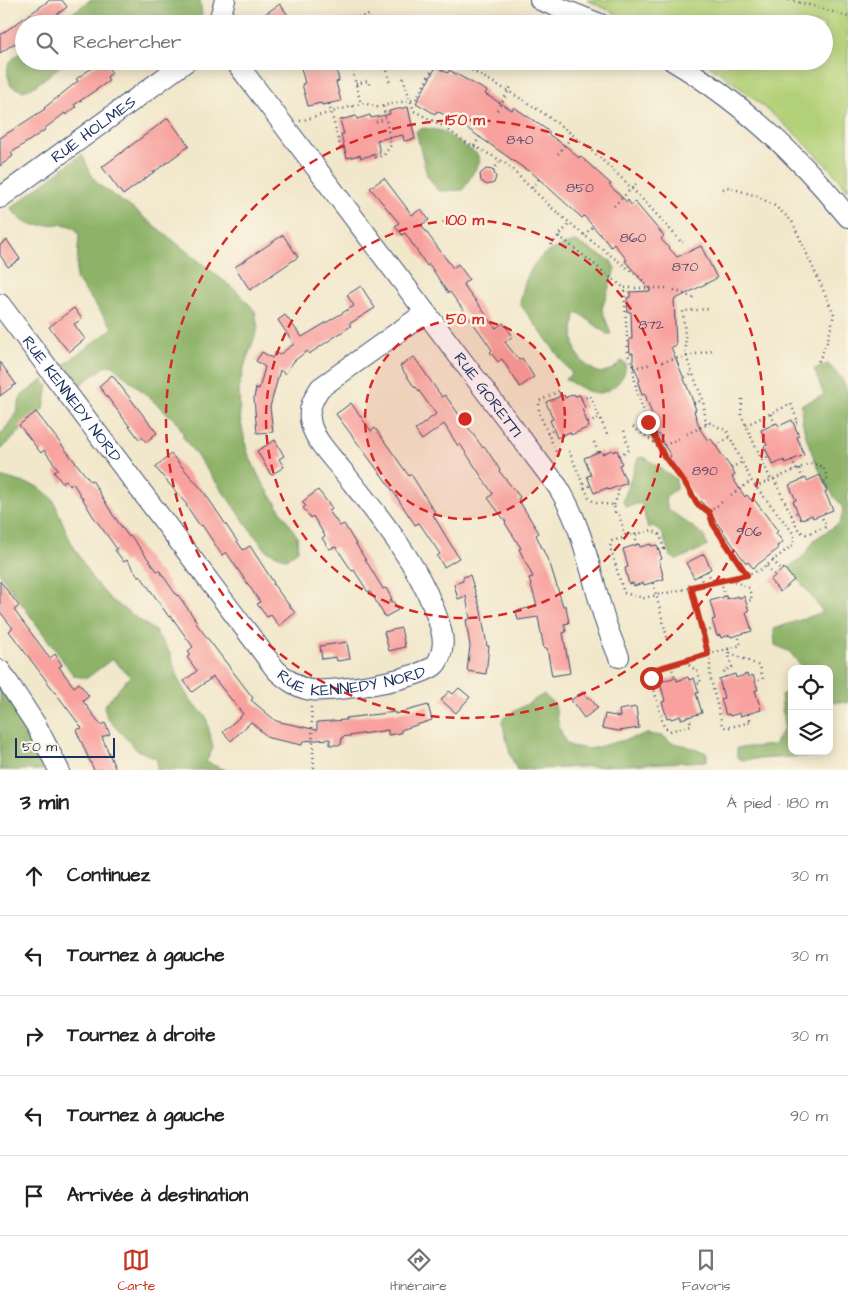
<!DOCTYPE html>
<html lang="fr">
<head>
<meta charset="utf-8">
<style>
  body { margin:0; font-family:"Architects Daughter",sans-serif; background:#f6f6f6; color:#202124 }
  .controls { position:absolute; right:15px; bottom:15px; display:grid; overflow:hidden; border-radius:10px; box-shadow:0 2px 12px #0003 }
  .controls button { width:45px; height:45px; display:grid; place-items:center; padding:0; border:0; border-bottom:1px solid #e0e0e0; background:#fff; color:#202124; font:25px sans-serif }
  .scale { position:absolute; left:15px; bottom:12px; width:100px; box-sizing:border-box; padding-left:5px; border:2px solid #1b2f5e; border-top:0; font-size:14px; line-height:18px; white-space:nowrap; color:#1b2f5e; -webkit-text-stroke:4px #fcf5e5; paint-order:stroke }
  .stop { position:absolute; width:15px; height:15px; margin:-11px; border:4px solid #c8321e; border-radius:50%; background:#fff }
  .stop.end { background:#c8321e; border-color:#fff; box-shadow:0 1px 5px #0008 }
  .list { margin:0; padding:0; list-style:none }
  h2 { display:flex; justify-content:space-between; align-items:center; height:65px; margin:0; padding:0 20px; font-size:21px }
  h2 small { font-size:16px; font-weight:400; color:#757577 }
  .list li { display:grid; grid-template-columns:32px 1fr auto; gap:15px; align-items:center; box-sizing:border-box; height:80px; padding:0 20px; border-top:1px solid #e0e0e0 }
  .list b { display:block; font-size:19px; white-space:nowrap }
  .list em { font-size:16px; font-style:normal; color:#757577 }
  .icon { flex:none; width:28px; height:28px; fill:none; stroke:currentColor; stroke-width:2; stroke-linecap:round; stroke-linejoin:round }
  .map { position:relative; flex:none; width:848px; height:770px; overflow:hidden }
  .search { position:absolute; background:#fff; box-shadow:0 2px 12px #0003; left:15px; right:15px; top:15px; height:55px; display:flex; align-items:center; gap:12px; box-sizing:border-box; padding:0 18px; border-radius:28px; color:#757577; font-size:19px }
  .sheet { height:465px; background:#fff }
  nav { display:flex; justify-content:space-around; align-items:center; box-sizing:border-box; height:70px; border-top:1px solid #e0e0e0; background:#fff; font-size:14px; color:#757577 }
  nav a { display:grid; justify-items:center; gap:2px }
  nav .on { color:#c8321e }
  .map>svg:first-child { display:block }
  .green { fill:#b2d077; stroke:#66806a }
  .forest { fill:#8db268; stroke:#547063 }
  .building { fill:#f8a19e }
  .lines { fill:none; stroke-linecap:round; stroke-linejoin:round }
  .minor-casing { stroke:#3b4b6e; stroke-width:22 }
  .path { stroke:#3b4b6e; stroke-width:2.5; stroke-dasharray:1 4; stroke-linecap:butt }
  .minor { stroke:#fff; stroke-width:20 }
  .route { stroke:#c8321e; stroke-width:6 }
  .ring { fill:none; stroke:#d62828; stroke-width:2.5; stroke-dasharray:9 6 }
  .labels { text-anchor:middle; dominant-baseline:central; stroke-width:5; stroke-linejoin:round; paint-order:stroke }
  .number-label { font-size:14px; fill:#524c6e }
  .street-label { font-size:16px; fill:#1b2f5e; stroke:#fcf5e5 }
  .centre { fill:#d62828; stroke:#fcf5e5; stroke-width:2.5 }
  .ring-label { font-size:15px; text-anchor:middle; font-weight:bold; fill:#d62828; stroke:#fcf5e5; stroke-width:5; stroke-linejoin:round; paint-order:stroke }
</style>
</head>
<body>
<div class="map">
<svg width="848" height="770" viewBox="0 0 848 770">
  <rect width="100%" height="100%" fill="#fcf5e5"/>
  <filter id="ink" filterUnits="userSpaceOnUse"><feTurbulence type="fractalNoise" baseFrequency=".02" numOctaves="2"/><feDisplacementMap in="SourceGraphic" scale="10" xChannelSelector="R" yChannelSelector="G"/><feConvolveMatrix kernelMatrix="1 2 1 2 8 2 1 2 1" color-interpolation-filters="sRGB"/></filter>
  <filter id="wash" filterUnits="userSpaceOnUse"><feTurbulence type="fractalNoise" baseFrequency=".0096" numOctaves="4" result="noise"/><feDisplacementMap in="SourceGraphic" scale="20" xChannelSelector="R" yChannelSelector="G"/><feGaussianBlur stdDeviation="1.12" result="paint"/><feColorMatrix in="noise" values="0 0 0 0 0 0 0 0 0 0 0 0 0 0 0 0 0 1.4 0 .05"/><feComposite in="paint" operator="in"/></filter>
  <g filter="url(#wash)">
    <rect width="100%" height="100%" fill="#f1e7cb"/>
    <path class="green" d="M587,0H848V190C808,140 756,99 704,61H824V24H638Z"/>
    <path class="forest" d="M90,0H200L202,15L197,24H58Z
      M24,50V61H67L35,86L23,91L11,86C4,66 7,62 24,50Z
      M424,128L442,131L477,154L480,161L463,190L438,191L427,175L416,131Z
      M82,154L91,174L98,184L136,211L238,292L255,311L258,328L245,364L239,387L240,417L247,451L259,477L297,536L298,550L286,559L267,551L255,536L183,437V432L176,421L113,366L108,365L77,387L61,367L113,328L76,279L79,235C72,216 43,229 28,224C21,221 15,214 11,208Z
      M576,242L611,261L615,269L602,309L611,334H607L579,313L575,314C571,342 572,361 600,373L613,369L621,361L625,363C629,377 609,395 595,393C584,391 574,384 565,379L572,374L520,304C526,268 538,249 576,242Z
      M828,364L841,377L848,393V703L829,701V669H803L790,652L775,645L774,629L823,612L789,567L805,555L815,539L840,523C841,518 844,512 842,507C841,503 835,499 833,495C821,477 797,425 802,404L824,395L814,369Z
      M43,380L48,386L44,408L0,451V433L3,432L16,413L21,396Z
      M644,457L676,479V489L665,497L668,509L704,535L707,546L677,560L670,556L662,533L653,526L648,528L641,503L626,507L623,501L638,458Z
      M0,476L39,487L53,499L69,538L91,577L110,599L155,631L170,653L179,681L190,700L206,716L213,748L206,762L226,770H157V759L137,750L107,718L104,706L130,676L112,659L87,678L74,676L0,574Z
      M0,685L32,733L51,770H0Z
      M792,689V751H826V755L742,760L737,757V748L774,745L784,728L781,695Z
      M544,694L555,705L559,727L566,743L571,746L590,749L647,734L663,736L672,743L684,745L707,753V761L517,770L511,757L502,722L503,718Z"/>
    <g id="blocks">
      <path class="building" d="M50,0H62L67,7L44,24H24V39L16,45L15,43L0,53V35Z
        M280,4L294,24H250Z
        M102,61H104L112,73L107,77L109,81L74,105L76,107L66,115L65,113L44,129L45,130L11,153L13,156L0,166V138L45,109L44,108L78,81L76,79Z
        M317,64L318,67L332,64V68L336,67L339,81L336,82L341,101L322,105L321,103L308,106L302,84L305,83L301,68Z
        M436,67L448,73L449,70L487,91L485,94L512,110L514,107L550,132L548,134L567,147L579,158L580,156L611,184L609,185L627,202L628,200L631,205L635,202L664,236L661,239L677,257L701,246L717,278L674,300L676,346L671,347L691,396L696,410L694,411L700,429L708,441L711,439L731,468L735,475L732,477L745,497L747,495L751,500L753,498L778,531L776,533L783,542L777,546L778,549L753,568L748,562L746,563L701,501L699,503L669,458L671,456L664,445L659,434H656L651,421L654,420L645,394L642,395L638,382L640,381L633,363V353H630L629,339H632L631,312H628L627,298L630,297V292L651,291L625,261L627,260L614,244L611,247L584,216L582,218L529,170L528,171L461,124L437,111L435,114L416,103Z
        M408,107L415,139L404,141L403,135L377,140L380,153L361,158L360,155L347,158L341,134H344L340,120L356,116L357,119L370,115L371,118L390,114L389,111Z
        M168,118L189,146L123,195L102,167Z
        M486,169L493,170L496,177L494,183L487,185L481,181L480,174Z
        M384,178L412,215L421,209L429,220L421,225L453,268L458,264L469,279L463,284L496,328L503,323L513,336L505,342L519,360L522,358L534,377L520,387L502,359L498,362L490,352L492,350L484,338L450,292L448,293L429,264L427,266L405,233L402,235L395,226L399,223L370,188Z
        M283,235L298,257L250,290L235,267Z
        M7,240L20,259L8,267L0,255V245Z
        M361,286L375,308L349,324L351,326L309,354L307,351L294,361L285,374L280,370L270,407L273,432L257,433L254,398L256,388L259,389L265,367L256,361L262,352L272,358L276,352L279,355L294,344L278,320L285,315L302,337L354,306L347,295Z
        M74,308L82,319L74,324L85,339L69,352L49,327Z
        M414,357L442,397L445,395L483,448L485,447L500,470L499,471L520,497L518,499L539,533L536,535L551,567L563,606H566L569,623L564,624L566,632L563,633L570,673L552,676L547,648L544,649L538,617L518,620L516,611L537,606L529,578L533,577L519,549L521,548L505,523L506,522L488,498L493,494L460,444L458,446L444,424L422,440L415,430L436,414L416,387L415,388L400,366Z
        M0,362L16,384L0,396Z
        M112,375L157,433L146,442L142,437L139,439L99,386Z
        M574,394L575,396L580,395L585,408L582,409L589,427L571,435L570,432L557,438L550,420L553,419L546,402L564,395L565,398Z
        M351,403L371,431L375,428L409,476L411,474L436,514L433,515L459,558L444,567L437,556L440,554L424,530L419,523L415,525L391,488L336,414Z
        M36,412L90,481L92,480L113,515L129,537L131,536L157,571L159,570L177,596L178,595L197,622L196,623L253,698L251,700L276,721L317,730V722L346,720V718L395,712V714L428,705L432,720L401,730V733L388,735V730L342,737L341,745H330V739L303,741L302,745L269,738L251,722L231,741L223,732L243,714L213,677L192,692L184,681L197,671L187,657L190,655L188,651L193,647L171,616L169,617L140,575L138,576L127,560L124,562L115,550L117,549L93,516L73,483L70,486L66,480L62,483L54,472L58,469L44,450L41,453L19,425Z
        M792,420L799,436L797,437L804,455L785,463L784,460L773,465L764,446L767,445L761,430L777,423L779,426Z
        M275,440L284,456L279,459L284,467L271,475L257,451Z
        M612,450L613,452L617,450L622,464L619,465L627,483L608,490L607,488L594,493L587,476L591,475L584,458L601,451L602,454Z
        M171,454L204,492L243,550L250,546L274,583L273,584L295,613L279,626L271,615L267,617L257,604L260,602L226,552L222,555L202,525L200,526L186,505H187L155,467Z
        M820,475L827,491L825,492L833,510L813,518L812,515L801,520L793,501L796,500L789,485L806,478L807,481Z
        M318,490L332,508L329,511L340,526L344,524L383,589L386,588L392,599L389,602L393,601L398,610L385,617L370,591L368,592L354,570L352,571L336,547L329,549L322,538L325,536L313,516L311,518L303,508L306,506L302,502Z
        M639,544L640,547L651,544V546L657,545L662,559L659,560L664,579L644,585L643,583L634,586L633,583L629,584L625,568L628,567L623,549Z
        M704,554L711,569L694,578L686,563Z
        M784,568L794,580L780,592L770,580Z
        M470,575L481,611L487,646H489L486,674L467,671L470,646L466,620L470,619L466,596L458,599L454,584L463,581V577Z
        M0,581L19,606L14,610L50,658L55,654L62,665L59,667L74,687L79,683L89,696L83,701L101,725L105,723L110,734L102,737L116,770H94L76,730L82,728L9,631L13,628L0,612Z
        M726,596L727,599L738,596L739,598L744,596L749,611L746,612L752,631L731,637L730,635L721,638L720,635L717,636L712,620L715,619L710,601Z
        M401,628L405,647L389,651L384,632Z
        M347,642L350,659L337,661L336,657L322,659L320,646Z
        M735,674L736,678L747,674L748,677L753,675L758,690H755L761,710L740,716V713L730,716L729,714L726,715L721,699L724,698L719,679Z
        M676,677L677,681L688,677L689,680L694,678L699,693H696L702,713L681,719V716L671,719L670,717L667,718L662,702L665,701L660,682Z
        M459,688L470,697L456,713L441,700L449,691L453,694Z
        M583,692L587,698L589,697L598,708L584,718L571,700Z
        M636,707L639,728L619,731L602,728L605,714L620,717L619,710Z"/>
    </g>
  </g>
  <g filter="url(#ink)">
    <use href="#blocks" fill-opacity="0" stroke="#3b4b6e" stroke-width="1"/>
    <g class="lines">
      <g class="minor-casing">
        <g id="minor">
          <path d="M540,0L600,24"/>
          <path d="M218,24L225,0"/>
          <path id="s1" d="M235,61L558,487C582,525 590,570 603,614C607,628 613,643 619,657"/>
          <path d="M673,61C740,101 799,156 848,217"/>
          <path id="s2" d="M0,198L187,61"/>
          <path id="s3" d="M0,304L276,670C286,679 297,688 311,690C332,693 423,679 436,664C442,656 444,644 442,635C441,626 437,617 434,609C414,557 376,513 342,470C331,456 312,438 310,419C308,408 314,397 320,388L425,313"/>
          <path d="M0,670L36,725L59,770"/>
        </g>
      </g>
      <path class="path" d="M789,0L818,7L848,17
        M352,24L354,18L369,15L370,19
        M396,24H400
        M314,61L315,65
        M350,61L361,104
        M385,61L390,83
        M454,61C495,83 537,106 574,136C613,167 649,205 682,243L683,242
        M403,78L414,111L443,126L462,140L504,162L552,208L589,239L642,279L648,288
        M356,84L368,81L370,87
        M329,104L341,150L345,149
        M353,106L355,116
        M497,110L512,85
        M300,121L364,103L377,107L416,99L437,61
        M376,122L386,119
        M474,146L481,135
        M558,154L573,135
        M372,155L373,158L384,155L391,145L383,106
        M493,171L500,160
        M532,188L541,176
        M723,189L727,187L757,196L775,206L792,221L834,314L828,340L817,365
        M614,206L636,184
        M584,235L595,225
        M559,236L624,288
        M551,245L570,223
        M666,288H624L628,354L633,368L637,393L648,422L664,456L687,486L697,504L709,512L713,524L747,575
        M674,290L694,298
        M662,362L713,350
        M633,368L652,364
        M685,377L693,374
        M581,399L590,396L608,436
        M742,399L741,415L771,480
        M694,403L703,400
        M771,414L775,424
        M588,423L600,418
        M706,424L703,400L687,359L683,311L709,309
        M746,425L791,404L798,422L793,423
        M633,427L654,442L657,441
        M547,434L554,430
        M594,442L598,452
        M716,446L730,437
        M660,448L679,438
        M569,451L589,498L595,503L614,505L616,516
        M619,455L629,450L624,430
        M558,456L539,413V401L559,391L560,396
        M762,460L769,456
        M792,460L796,470
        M731,468L742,462
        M799,469L803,479
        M774,479L799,531L806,534L826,527L821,515
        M755,487L809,464H814L823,467L828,480L823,482
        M584,488L591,485
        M731,495L751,481
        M614,505L619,492L617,487
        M709,512L722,502
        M619,515L626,537
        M791,515L798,512
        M635,534L637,545
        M659,550L664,549L660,535L652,530L612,541L610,547L624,593L644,598L747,575L762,569L794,544V535L791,530L752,482L727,431L710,423L687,434
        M773,560L781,570
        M767,566L775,576
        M707,571L713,583
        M699,575L704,585
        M730,579L749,588L752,600L747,601
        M721,581L725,596
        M653,583L668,641
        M691,587L710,661V676L722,725L726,728L751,722L748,714
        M700,633L714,629
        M728,649V652L760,666L763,679L755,681
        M685,662L698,672L701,683L696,684
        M671,665L675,678
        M726,677L724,671L732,667L728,652
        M311,707L314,770
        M689,716L691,725L670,731L664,727L651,678L653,670L741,645L738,635"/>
      <use href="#minor" class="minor"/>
    </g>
  </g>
  <g class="lines" filter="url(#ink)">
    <path class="route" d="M648,422L664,456L687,486L697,504L709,512L713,524L747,575L691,587L708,654L653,670L651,678"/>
  </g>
  <circle cx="465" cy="419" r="100" fill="#d62828" fill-opacity=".12"/>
  <g class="ring">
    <circle cx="465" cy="419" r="100"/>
    <circle cx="465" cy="419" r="199"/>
    <circle cx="465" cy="419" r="299"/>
  </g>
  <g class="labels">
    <g class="number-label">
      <text x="520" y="140">840</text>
      <text x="580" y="188">850</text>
      <text x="633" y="238">860</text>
      <text x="685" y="267">870</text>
      <text x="651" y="325">872</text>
      <text x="705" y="471">890</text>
      <text x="749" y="532">906</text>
    </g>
    <g class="street-label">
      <text stroke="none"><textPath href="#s2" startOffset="116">RUE HOLMES</textPath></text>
      <text stroke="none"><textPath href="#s1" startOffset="419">RUE GORETTI</textPath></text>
      <text stroke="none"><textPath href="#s3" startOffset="119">RUE KENNEDY NORD</textPath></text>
      <text stroke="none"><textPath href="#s3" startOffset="539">RUE KENNEDY NORD</textPath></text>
    </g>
  </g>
  <circle cx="465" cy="419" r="8" class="centre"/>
  <g class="ring-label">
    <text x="465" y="125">150 m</text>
    <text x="465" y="225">100 m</text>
    <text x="465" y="324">50 m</text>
  </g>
</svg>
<div class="controls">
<button><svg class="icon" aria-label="locate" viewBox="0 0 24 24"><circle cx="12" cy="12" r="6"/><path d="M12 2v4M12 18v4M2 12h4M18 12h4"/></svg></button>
<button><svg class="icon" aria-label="layers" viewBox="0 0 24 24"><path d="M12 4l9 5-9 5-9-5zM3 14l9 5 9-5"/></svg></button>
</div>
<div class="scale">50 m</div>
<div class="stop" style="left:651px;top:678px"></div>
<div class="stop end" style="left:648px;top:422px"></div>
<div class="search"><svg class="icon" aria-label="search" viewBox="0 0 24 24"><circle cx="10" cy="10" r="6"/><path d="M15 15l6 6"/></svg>Rechercher</div>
</div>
<section class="sheet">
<h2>3 min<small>À pied · 180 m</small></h2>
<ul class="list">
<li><svg class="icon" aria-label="ahead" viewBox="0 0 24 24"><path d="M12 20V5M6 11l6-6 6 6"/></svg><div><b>Continuez</b></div><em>30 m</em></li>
<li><svg class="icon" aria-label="left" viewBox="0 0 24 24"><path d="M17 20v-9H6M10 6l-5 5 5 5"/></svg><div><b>Tournez à gauche</b></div><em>30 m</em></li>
<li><svg class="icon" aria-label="right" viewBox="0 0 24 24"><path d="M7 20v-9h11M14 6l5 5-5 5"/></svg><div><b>Tournez à droite</b></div><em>30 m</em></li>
<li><svg class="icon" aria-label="left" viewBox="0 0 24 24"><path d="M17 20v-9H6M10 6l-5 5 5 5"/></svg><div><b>Tournez à gauche</b></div><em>90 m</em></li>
<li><svg class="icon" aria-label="arrive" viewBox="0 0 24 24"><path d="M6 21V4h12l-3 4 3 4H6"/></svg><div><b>Arrivée à destination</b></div></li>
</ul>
</section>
<nav>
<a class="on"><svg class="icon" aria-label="map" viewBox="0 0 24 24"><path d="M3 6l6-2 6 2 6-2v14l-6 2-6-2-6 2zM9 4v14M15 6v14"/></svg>Carte</a>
<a><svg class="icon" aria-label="directions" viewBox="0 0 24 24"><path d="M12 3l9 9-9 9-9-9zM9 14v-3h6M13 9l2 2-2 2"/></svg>Itinéraire</a>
<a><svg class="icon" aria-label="saved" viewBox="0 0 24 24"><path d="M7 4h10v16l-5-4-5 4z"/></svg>Favoris</a>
</nav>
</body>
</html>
